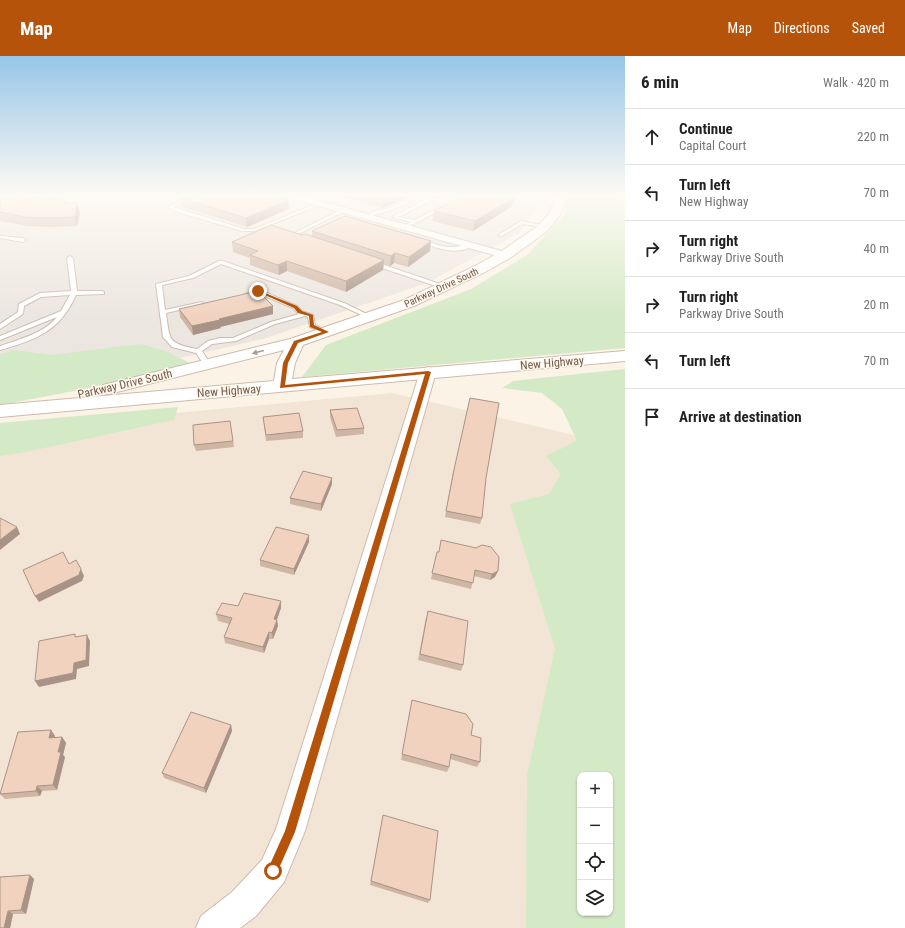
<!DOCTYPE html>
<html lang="en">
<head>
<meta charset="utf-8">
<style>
	body { margin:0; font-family:"Roboto Condensed",sans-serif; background:#f6f6f6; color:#222 }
	.controls { position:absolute; right:12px; bottom:12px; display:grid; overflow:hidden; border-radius:8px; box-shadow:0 1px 3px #0004 }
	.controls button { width:36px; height:36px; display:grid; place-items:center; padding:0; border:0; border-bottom:1px solid #e0e0e0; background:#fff; color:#222; font:20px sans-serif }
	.stop { position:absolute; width:12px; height:12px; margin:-9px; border:3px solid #b45309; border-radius:50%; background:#fff }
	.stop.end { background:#b45309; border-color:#fff; box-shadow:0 1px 4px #0008 }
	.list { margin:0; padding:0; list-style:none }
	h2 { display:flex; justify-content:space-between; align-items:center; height:52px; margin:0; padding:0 16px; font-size:17px }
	h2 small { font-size:13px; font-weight:400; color:#767676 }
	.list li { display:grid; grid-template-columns:26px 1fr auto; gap:12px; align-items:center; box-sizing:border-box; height:56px; padding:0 16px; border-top:1px solid #e0e0e0 }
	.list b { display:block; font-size:15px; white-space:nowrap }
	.list p { margin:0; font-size:13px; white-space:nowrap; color:#767676 }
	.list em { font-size:13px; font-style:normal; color:#767676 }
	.icon { flex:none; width:22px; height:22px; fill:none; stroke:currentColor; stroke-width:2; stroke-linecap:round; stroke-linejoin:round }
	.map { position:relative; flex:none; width:625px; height:872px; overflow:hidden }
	header { display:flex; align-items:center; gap:24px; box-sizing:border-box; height:56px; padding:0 20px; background:#b45309; color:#fff }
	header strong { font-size:19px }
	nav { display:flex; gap:22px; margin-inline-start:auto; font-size:14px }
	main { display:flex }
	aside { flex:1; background:#fff }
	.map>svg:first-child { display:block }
	.residential { fill:#f3e5d5; fill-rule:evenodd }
	.industrial { fill:#ece6e0 }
	.green { fill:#d4e9c5; fill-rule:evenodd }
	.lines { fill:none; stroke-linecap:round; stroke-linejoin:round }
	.service-casing { stroke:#cebbad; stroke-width:2 }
	.minor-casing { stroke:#cebbad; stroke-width:2 }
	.tertiary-casing { stroke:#cebbad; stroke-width:2 }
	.service { fill:#fff; fill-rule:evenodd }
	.minor { fill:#fff; fill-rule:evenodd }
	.tertiary { fill:#fff; fill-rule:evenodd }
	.wall { fill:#cfb5a4 }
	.shaded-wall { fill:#a99386 }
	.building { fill:#f1d2bf; stroke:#a99386 }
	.oneway { fill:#ac9c94 }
	.route { fill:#b45309 }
	.labels { text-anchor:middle; stroke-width:3; stroke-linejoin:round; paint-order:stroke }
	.far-street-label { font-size:10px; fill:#755a4c; stroke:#fff8ed }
	.street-label { font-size:12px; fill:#755a4c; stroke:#fff8ed }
</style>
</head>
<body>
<header>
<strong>Map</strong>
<nav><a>Map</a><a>Directions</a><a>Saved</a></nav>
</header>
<main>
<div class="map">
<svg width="625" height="872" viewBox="0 0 625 872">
	<rect width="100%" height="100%" fill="#fcf3e7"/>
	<path class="residential" d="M392,337L613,388L625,563V872H0V373ZM580,719H610V857H580Z"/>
	<path class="industrial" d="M0,140H546L519,177L427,227L263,283L0,344Z"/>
	<path class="green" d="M566,140H622L625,151V292L302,321L326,289L471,233L527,199L565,158Z
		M140,288L165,295L190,307L85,333L0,349V298L15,294L51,299Z
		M625,313V872H526L527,719L555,593L510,448L549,438L561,418L546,400L577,385L562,353L542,337L502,332L513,325ZM580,719H610V857H580Z
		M178,351L174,364L21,397L0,400V367Z"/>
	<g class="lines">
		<defs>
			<path id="service" d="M191,140H196L174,151L244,173H254L318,147L322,148L255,175H242L177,156L168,151Z
				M415,140H419C404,151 385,156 367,161L365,160L377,154L387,153Z
				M429,142H436L453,147L406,172H404V170L411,166L392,161ZM432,144L447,147L415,164L398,161Z
				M343,153L347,154L294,180L295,182L288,180Z
				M521,165L546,170L544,171L522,168L502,180L498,179Z
				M0,180L23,182L26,184L23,186L0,182Z
				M420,183C442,190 448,195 471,187L474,189C457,201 435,191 418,186V184Z
				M70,200L73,202L77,235H102L104,236V238L76,239C60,275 36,284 0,294V290C20,283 43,278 57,261L0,284V280L61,255L70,239L41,241L24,250L23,258L0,273V268L18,256L19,248L40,237L71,235L67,202Z
				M219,205H223L344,247L373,261L368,262L340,249L221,208L193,222L162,229L165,254L202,246L205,248L166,257C170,286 168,287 197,293L208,285L220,282H233L271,266L299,258L293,252L258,237L247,240L244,238L258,233L297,250L302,255L313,259L315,269L329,276L326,278L310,271L308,261L305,260L275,268L236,285L212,288L202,295L211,309L207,311L205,310L196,297L172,291L163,281L156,228L189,220Z
				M372,205L446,230L447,231L442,232L370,208L369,207Z"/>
			<path id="minor" d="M288,140H302L509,197L511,199L509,201H501L290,142Z
				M428,311L433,313L436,316L305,775L284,826L256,860L240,872H196L201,860L232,836L262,804L276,773L420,316L423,313Z"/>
			<path id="tertiary" d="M557,140H567L560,159L546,176L510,202L485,216L414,250L303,289L295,307L292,323L625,295V305L0,361V349L274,325L277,307L284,294L109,338L103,337L100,333L103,329L290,283L404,244L475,210L500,196L538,170L549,158Z"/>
		</defs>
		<use href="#service" class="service-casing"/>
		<use href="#minor" class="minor-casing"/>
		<use href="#tertiary" class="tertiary-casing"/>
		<use href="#service" class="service"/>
		<use href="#minor" class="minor"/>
		<use href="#tertiary" class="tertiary"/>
	</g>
	<path class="wall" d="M0,140L66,144V147L80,157L77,170L49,171L28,170L0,165Z
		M336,140H411L383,152Z
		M181,142L289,153L247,171L182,151Z
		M511,151L473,175L432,165L434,155Z
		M312,175L430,195L408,211L394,207L390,210L384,208L383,214L346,236L287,215L279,219L250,209V202L233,196L232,186L302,179L312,180Z
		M179,253L273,258L220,271L221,272L193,279L180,261Z
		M330,354L364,372V378L336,381L330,361Z
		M263,361L303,375V382L266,385Z
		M230,365L234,391L196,395L194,389Z
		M453,415L486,422L482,462L480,468L445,461Z
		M332,428L321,455L290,448V442Z
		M309,486L294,519L260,510V504Z
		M476,492L495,521L490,524L474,520L471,533L431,523L437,496H439Z
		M281,545V552L277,563L278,570L273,583H269L264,597L225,587L224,581L229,568L218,565L216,558L238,550Z
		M426,561L463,609L461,615L418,604Z
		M412,644L480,706L477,711L450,703L449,711L447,716L401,704Z
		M231,669L232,675L206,737L164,722L162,717Z
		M51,674L55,680V682L62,681L66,687L63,699L65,701L57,734L42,735L40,740L5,743L0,738Z
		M383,759L430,844L428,847L370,829Z
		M30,819L34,823L26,858H13L10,872H0V821Z"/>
	<path class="shaded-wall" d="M396,140H411L383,152V145Z
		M514,140H516L511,151L473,175L475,165Z
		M288,144L289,153L247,171L246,162Z
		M77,147L80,157L77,170L75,161Z
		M431,185L430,195L408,211L409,201Z
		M395,197L394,207L390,210L391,200Z
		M384,204L383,214L346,236V225Z
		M287,205V215L279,219L278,209Z
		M273,250V258L220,271L221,272L193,279L192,270L219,263Z
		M332,422V428L321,455V448Z
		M17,471L20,478L0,494V484Z
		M309,479V486L294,519V513Z
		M81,513L84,520L82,525L39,546L35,540Z
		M498,515L495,521L490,524L492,518Z
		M281,545V552L275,569L274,563Z
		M277,564L278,570L273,583L272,577Z
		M269,576V583L264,597L263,591Z
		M87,579L90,585L89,610L77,613L76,623L39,631L35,625L74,607Z
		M231,669L232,675L206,737L204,732Z
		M51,674L55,680L53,688L49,682Z
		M62,681L66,687L63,699L65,701L57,734L53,729L58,696Z
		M37,730L42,735L40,740L36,735Z
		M30,819L34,823L26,858L21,854Z
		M8,855L13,858L10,872H4Z"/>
	<path class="building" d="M0,140H15L66,144L62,147H77L75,161L46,162L25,161L0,156Z
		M189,140H271L288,144L246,162L181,142Z
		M363,140H396L383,145Z
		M462,140H514L513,142L475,165L434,155Z
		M345,160L431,185L409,201L395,197L391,200L312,175Z
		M271,169L302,179L305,178L384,204L346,225L287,205L278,209L250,199L258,195L232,186Z
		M258,235L273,250L219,263L220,264L192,270L179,253Z
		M470,342L499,347L486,422L482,462L446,455L455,409Z
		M357,352L364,372L337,374L330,354Z
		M299,357L303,375L266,379L263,361Z
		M230,365L233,385L194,389L193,369Z
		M303,415L332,422L321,448L290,442Z
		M0,462L17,471L0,484Z
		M276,471L309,479L294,513L260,504Z
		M441,484L476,492L482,489L491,491L499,501L498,515L492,518L475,514L473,527L432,517L437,496H439Z
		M63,496L69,508L76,504L81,513L79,519L35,540L23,514Z
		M244,537L281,545L274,563L277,564L272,577L269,576L263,591L224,581L232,562L216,558L222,547L238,550Z
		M428,555L468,565L463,609L420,598Z
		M75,578V581L87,579L86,604L74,607L73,617L35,625L39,585Z
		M412,644L466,658L473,668L471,679L481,682L480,706L451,698L449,711L402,698Z
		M191,656L231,669L204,732L162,717Z
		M51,674L49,682L62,681L58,696H61L53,729L37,730L36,735L0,738L18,676Z
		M383,759L438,775L430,844L371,825Z
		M30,819L21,854L8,855L4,872H0V821Z"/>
	<defs><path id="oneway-solid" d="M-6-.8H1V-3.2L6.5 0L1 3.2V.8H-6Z"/></defs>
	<use class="oneway" href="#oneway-solid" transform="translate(258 296) rotate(165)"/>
	<linearGradient id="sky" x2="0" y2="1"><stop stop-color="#96c6e7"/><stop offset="0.53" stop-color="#fefaf4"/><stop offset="1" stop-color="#fefaf4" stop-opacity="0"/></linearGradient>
	<rect width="625" height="262" fill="url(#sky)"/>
	<path class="route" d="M256,235H260L297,250L302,255L313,259L314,269L329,276L298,287L288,307L285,329L428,315L431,316L295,776L276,819L273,820L269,819L267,815L285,775L425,318L280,332L283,307L294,285L322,276L310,271L309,260L298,257L294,252Z"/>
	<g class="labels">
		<g class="far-street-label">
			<text transform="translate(441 231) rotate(-25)" y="4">Parkway Drive South</text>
		</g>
		<g class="street-label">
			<text transform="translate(552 307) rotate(-5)" y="4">New Highway</text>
			<text transform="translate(125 328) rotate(-13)" y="4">Parkway Drive South</text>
			<text transform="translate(229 335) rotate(-4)" y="4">New Highway</text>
		</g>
	</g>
</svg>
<div class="controls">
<button>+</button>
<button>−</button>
<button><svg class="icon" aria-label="locate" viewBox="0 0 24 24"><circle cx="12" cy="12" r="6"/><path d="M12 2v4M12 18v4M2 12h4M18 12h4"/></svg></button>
<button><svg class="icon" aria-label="layers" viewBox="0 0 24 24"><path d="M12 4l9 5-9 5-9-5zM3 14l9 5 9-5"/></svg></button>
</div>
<div class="stop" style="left:273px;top:815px"></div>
<div class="stop end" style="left:258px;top:235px"></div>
</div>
<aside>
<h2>6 min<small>Walk · 420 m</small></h2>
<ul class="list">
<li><svg class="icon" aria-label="ahead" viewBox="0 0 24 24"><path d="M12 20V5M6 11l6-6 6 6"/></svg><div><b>Continue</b><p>Capital Court</p></div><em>220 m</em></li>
<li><svg class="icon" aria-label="left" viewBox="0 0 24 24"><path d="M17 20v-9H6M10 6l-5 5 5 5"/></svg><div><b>Turn left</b><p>New Highway</p></div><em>70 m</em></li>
<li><svg class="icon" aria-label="right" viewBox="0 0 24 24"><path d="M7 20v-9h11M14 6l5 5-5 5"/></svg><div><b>Turn right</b><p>Parkway Drive South</p></div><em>40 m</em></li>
<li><svg class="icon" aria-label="right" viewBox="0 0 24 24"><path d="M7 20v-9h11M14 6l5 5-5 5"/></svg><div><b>Turn right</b><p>Parkway Drive South</p></div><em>20 m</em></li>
<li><svg class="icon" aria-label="left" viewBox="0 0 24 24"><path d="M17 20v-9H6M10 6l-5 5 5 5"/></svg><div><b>Turn left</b></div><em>70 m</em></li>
<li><svg class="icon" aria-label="arrive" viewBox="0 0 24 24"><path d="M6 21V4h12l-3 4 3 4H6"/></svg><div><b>Arrive at destination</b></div></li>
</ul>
</aside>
</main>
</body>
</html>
